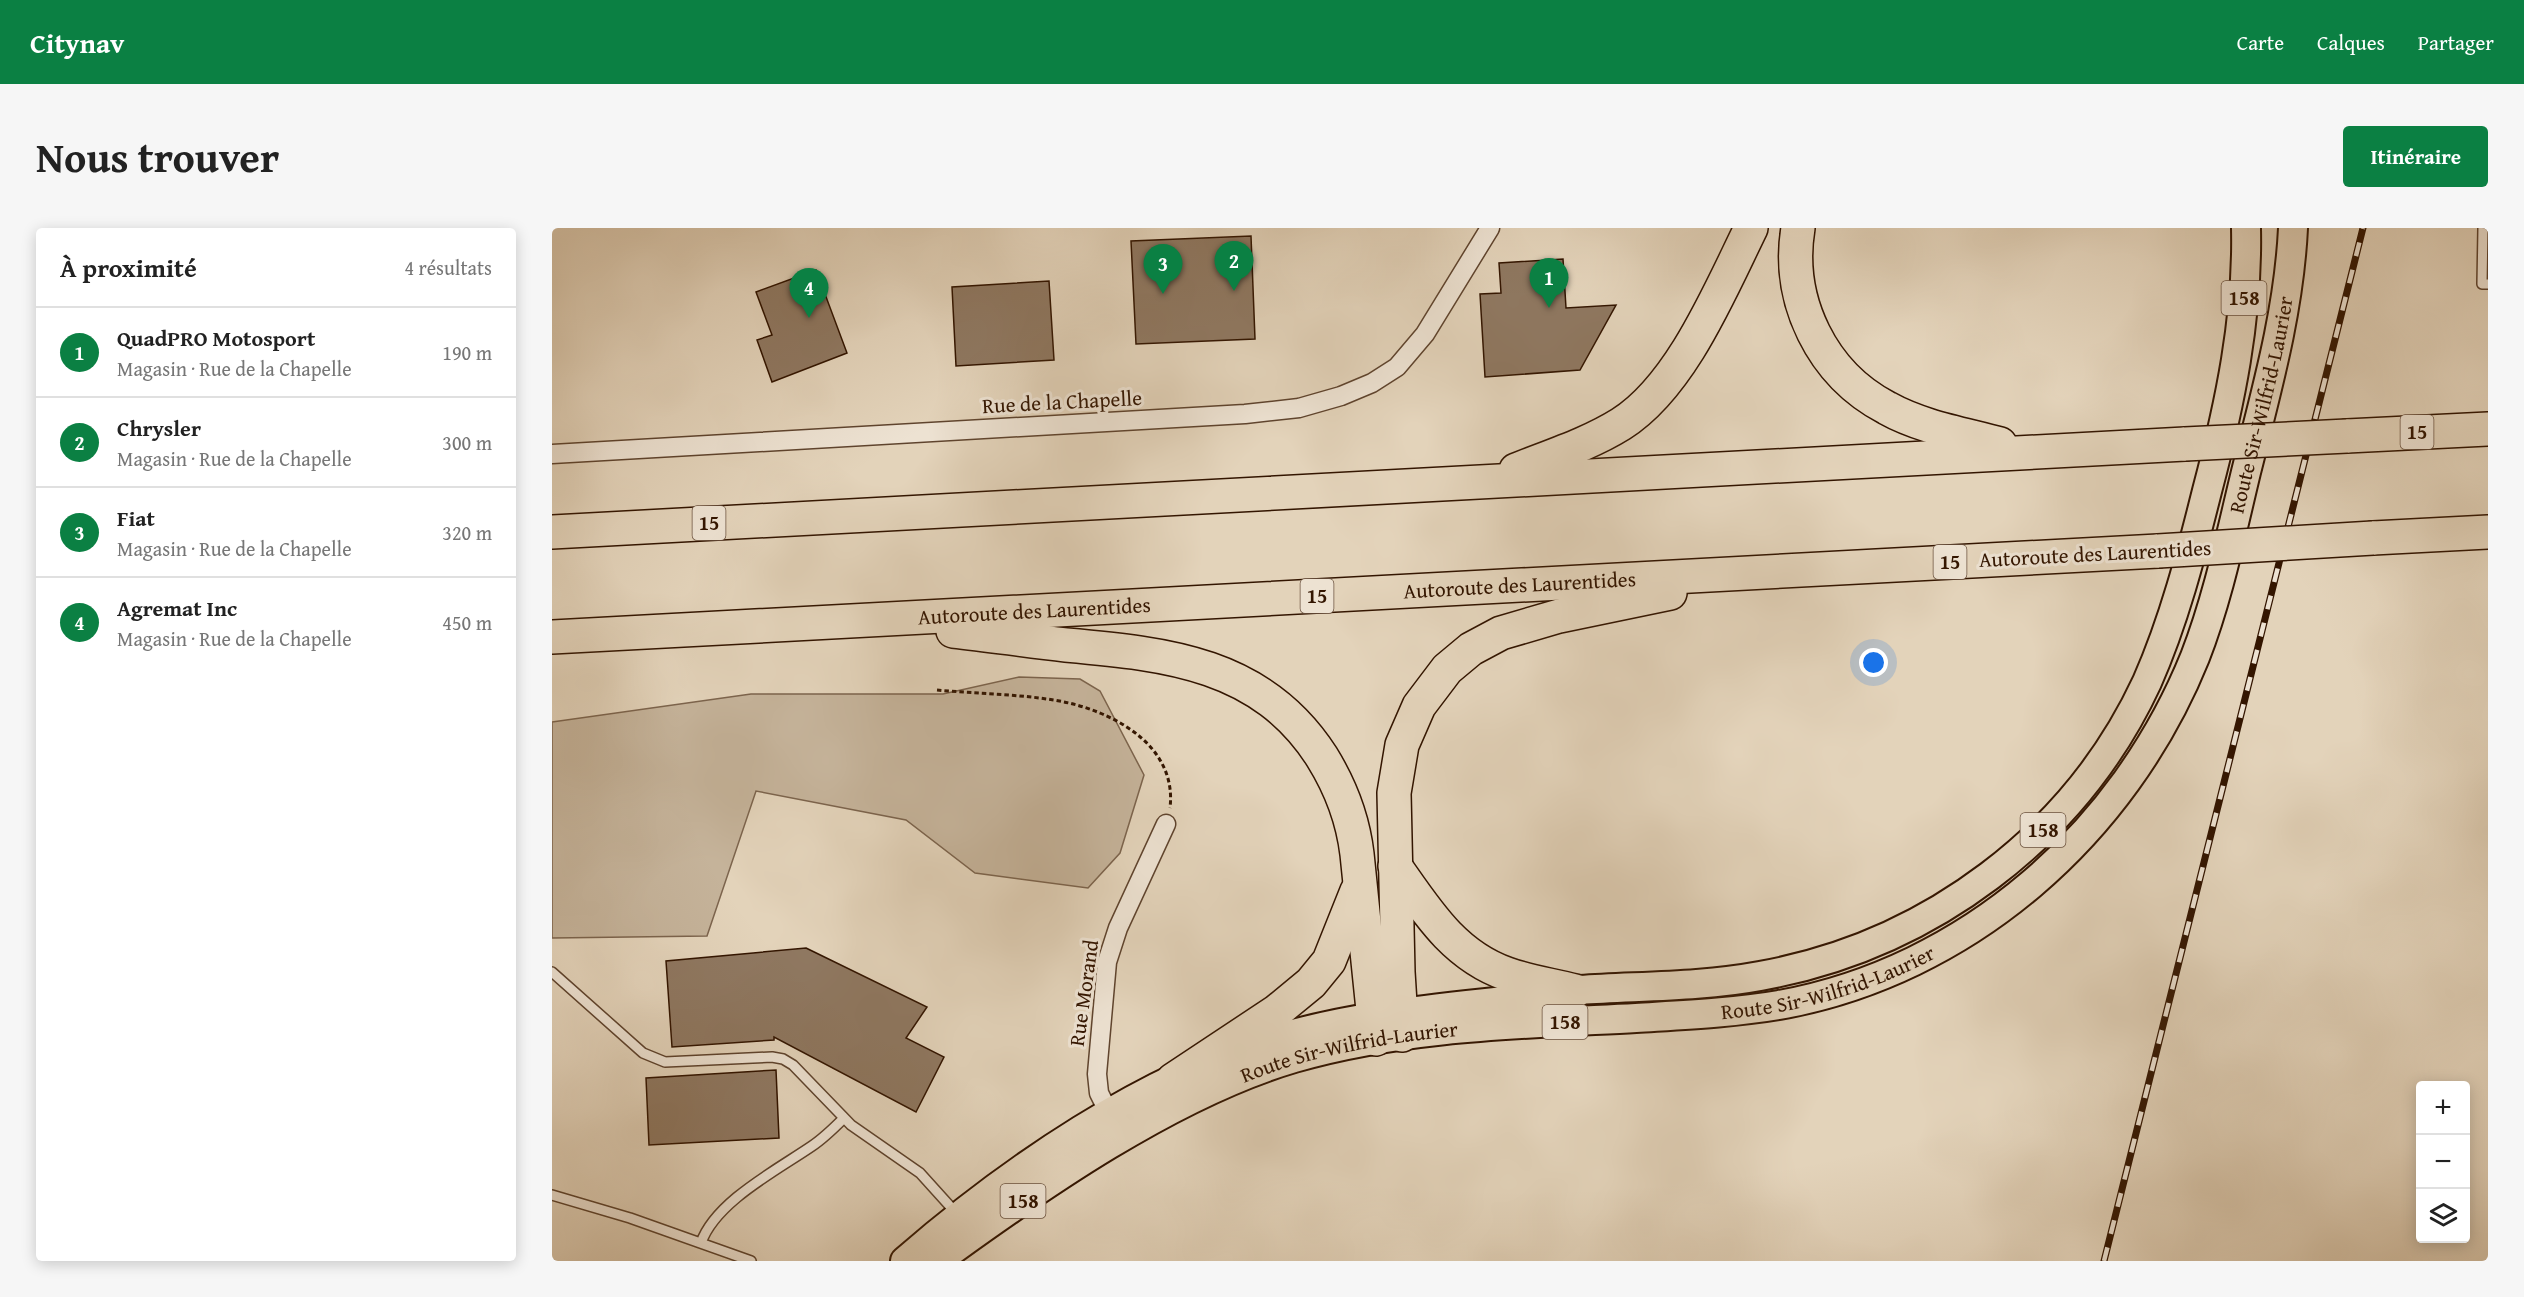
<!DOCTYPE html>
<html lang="fr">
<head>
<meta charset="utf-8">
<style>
	body { margin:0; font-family:"Gentium Book Plus",serif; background:#f6f6f6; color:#222 }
	.controls { position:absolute; right:18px; bottom:18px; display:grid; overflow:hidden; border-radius:6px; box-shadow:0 3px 15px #0003 }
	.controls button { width:54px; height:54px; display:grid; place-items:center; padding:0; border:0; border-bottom:2px solid #e0e0e0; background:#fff; color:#222; font:30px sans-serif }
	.you { position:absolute; left:1322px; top:435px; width:21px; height:21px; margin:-15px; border:4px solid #fff; border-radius:50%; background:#1a73e8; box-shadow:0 0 0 9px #1a73e833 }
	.badge { display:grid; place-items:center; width:39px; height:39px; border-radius:50%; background:#0b8043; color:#fff; font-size:20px; font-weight:700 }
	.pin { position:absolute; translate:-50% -50px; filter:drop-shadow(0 2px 3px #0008) }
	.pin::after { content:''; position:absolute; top:32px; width:21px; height:18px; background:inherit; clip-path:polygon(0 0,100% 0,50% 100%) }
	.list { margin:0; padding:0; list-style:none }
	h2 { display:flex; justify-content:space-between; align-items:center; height:78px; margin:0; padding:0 24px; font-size:26px }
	h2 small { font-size:20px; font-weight:400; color:#767676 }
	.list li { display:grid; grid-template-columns:39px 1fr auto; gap:18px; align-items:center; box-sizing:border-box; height:90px; padding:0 24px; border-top:2px solid #e0e0e0 }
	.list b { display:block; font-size:22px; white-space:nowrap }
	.list p { margin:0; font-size:20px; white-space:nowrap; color:#767676 }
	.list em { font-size:20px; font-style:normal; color:#767676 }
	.icon { flex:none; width:33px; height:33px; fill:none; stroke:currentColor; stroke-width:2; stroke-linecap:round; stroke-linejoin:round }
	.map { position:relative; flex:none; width:1936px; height:1033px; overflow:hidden; border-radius:6px }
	header { display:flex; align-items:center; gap:36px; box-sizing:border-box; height:84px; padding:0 30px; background:#0b8043; color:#fff }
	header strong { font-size:28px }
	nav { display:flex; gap:33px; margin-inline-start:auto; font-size:21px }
	.intro { display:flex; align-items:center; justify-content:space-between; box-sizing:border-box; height:144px; padding:0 36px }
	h1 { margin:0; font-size:42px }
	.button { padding:15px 27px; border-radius:6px; background:#0b8043; color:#fff; font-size:21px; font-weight:700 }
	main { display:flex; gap:36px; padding:0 36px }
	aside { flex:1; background:#fff; border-radius:6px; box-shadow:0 3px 15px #0003 }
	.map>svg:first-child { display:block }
	.green { fill:#c5b39a; stroke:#7c644d; stroke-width:1.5 }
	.building { fill:#8f7861; stroke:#331500; stroke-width:1.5 }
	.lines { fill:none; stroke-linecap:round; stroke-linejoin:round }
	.lane-casing { stroke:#5f442e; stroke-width:12 }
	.street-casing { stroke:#5f442e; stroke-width:21 }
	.primary-casing { stroke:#331500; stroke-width:32 }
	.highway-casing { stroke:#331500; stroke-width:36 }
	.path { stroke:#331500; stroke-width:3; stroke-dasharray:4.5 3; stroke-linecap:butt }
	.lane { stroke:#ede2d2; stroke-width:9 }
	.street { stroke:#ede2d2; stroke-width:18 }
	.primary { stroke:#e3d3ba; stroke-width:28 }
	.highway { stroke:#e3d3ba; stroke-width:33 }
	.rail-casing { stroke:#331500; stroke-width:7 }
	.rail { stroke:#ede2d2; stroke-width:4.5; stroke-dasharray:14; stroke-linecap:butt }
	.highway-bridge-casing { stroke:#331500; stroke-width:36; stroke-linecap:butt }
	.highway-bridge { stroke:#e3d3ba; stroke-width:33 }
	.labels { text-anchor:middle; stroke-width:6; stroke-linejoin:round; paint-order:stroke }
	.shield { fill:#ede2d2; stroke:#6b523f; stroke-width:1.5 }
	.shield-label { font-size:20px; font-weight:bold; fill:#331500 }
	.street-label { font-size:21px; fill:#331500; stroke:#ede2d2 }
</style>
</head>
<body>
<header>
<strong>Citynav</strong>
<nav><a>Carte</a><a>Calques</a><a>Partager</a></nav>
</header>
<div class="intro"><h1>Nous trouver</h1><a class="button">Itinéraire</a></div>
<main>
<aside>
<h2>À proximité<small>4 résultats</small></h2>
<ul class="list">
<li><span class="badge">1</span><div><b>QuadPRO Motosport</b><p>Magasin · Rue de la Chapelle</p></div><em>190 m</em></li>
<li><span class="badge">2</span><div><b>Chrysler</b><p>Magasin · Rue de la Chapelle</p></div><em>300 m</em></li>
<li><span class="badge">3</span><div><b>Fiat</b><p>Magasin · Rue de la Chapelle</p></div><em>320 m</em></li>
<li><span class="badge">4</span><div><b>Agremat Inc</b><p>Magasin · Rue de la Chapelle</p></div><em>450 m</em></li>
</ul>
</aside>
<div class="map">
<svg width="1936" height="1033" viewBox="0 0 1936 1033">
	<rect width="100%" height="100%" fill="#e3d3ba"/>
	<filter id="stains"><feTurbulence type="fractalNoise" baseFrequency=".00333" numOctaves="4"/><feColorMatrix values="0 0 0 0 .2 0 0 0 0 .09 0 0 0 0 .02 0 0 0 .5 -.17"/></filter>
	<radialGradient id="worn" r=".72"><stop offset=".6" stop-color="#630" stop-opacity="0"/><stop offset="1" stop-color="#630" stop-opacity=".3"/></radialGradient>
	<path class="green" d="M467,449L528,451L548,463L592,547L568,625L536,660L423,645L354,592L204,563L155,708L0,710V494L199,466H391Z"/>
	<path class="building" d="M699,8L703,111L584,116L579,13Z
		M1011,31L1014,80L1064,77L1028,142L933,149L928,66L949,65L947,35Z
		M264,42L295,125L220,154L205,112L220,107L204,64Z
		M497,53L502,132L404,138L400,59Z
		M254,720L375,779L354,810L392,829L364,884L222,809V812L120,819L114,733Z
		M224,842L227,910L97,917L94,850Z"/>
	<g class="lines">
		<defs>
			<path id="lane" d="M1931,0L1930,56H1936
				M0,744L91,825L113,834L220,829L231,831L241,837L299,897L368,945L405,986
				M0,967L78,990L199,1033
				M149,1015C163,974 225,942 260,918C272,910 282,900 292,890"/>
			<path id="street" d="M0,226L693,186L747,180L789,168L820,155L845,139L873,106L938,0
				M561,893L547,865L545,846L555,734L566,700L614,596"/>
			<g id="primary">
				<path d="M353,1033C458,942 593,849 727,810C806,787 881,781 962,772C984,770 1006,764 1028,762C1088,758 1149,759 1208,748C1376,718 1523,609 1595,454C1622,393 1639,327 1655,263C1678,176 1696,90 1694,0"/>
				<path id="s1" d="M385,1033C488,958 620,866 742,830C853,798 970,796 1084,790C1132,787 1180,785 1227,777C1416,743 1572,605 1643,429C1666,370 1679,306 1694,244C1714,164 1737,84 1741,0"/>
			</g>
			<g id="highway">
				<path d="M1246,0C1234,73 1270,146 1335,180C1369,199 1411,206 1448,216"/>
				<path d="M1795,208L1936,201"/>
				<path d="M964,242C999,228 1037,216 1069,196C1129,158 1168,63 1199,0"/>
				<path d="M0,304L1633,216"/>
				<path d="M1821,310L1936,304"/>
				<path d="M401,403C439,407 476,413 514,417C615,426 710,435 770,529C788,558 801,592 805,626L824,811"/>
				<path id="s2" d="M0,409L1606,323"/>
				<path d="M843,638C874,682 901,727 955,746C977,754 1000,757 1023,763"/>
				<path d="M850,807L846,744L842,565L850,517L867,478L895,441L919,421L949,405L1007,388L1118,365"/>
				<path d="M621,852L725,783L759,755L777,733L805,663"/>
			</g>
		</defs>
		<use href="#lane" class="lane-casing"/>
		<use href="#street" class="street-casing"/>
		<use href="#primary" class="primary-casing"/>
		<use href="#highway" class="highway-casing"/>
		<path class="path" d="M385,462C426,466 477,466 517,475C567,487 625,520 618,580"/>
		<use href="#lane" class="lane"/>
		<use href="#street" class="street"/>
		<use href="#primary" class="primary"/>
		<use href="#highway" class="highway"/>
		<defs>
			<path id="rail" d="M1552,1033L1811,0"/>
		</defs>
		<use href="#rail" class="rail-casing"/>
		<use href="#rail" class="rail"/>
		<defs>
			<path id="highway-bridge" d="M1633,216L1795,208
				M1606,323L1821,310"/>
		</defs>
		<use href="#highway-bridge" class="highway-bridge-casing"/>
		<use href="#highway-bridge" class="highway-bridge"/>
	</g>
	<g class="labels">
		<g class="shield">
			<rect x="1669.5" y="53" width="45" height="34" rx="4.5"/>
			<rect x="1848.5" y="187" width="33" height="34" rx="4.5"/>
			<rect x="140.5" y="278" width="33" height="34" rx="4.5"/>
			<rect x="1381.5" y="317" width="33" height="34" rx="4.5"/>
			<rect x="748.5" y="351" width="33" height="34" rx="4.5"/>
			<rect x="1468.5" y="585" width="45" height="34" rx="4.5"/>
			<rect x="990.5" y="777" width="45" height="34" rx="4.5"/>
			<rect x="448.5" y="956" width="45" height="34" rx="4.5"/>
		</g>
		<g class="shield-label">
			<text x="1692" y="77">158</text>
			<text x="1865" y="211">15</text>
			<text x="157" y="302">15</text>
			<text x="1398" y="341">15</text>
			<text x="765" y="375">15</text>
			<text x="1491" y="609">158</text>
			<text x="1013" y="801">158</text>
			<text x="471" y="980">158</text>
		</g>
		<g class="street-label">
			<text transform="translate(510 174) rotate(-3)" y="7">Rue de la Chapelle</text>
			<text dy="7" stroke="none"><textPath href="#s1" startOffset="1728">Route Sir-Wilfrid-Laurier</textPath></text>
			<text transform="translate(1543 326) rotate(-3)" y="7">Autoroute des Laurentides</text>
			<text dy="7" stroke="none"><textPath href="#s2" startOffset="969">Autoroute des Laurentides</textPath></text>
			<text dy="7" stroke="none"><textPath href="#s2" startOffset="483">Autoroute des Laurentides</textPath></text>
			<text dy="7" stroke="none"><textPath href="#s1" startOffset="954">Route Sir-Wilfrid-Laurier</textPath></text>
			<text transform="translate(532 765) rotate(-82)" y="7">Rue Morand</text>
			<text dy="7" stroke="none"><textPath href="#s1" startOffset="468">Route Sir-Wilfrid-Laurier</textPath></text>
		</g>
	</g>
	<rect width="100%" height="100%" filter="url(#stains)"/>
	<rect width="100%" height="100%" fill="url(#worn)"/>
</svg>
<div class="controls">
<button>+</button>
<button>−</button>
<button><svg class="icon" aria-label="layers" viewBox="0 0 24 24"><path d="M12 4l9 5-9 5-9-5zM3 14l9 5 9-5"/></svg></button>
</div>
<div class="you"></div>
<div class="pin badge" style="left:997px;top:80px">1</div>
<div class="pin badge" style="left:682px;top:63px">2</div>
<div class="pin badge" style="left:611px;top:66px">3</div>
<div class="pin badge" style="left:257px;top:90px">4</div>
</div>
</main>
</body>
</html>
